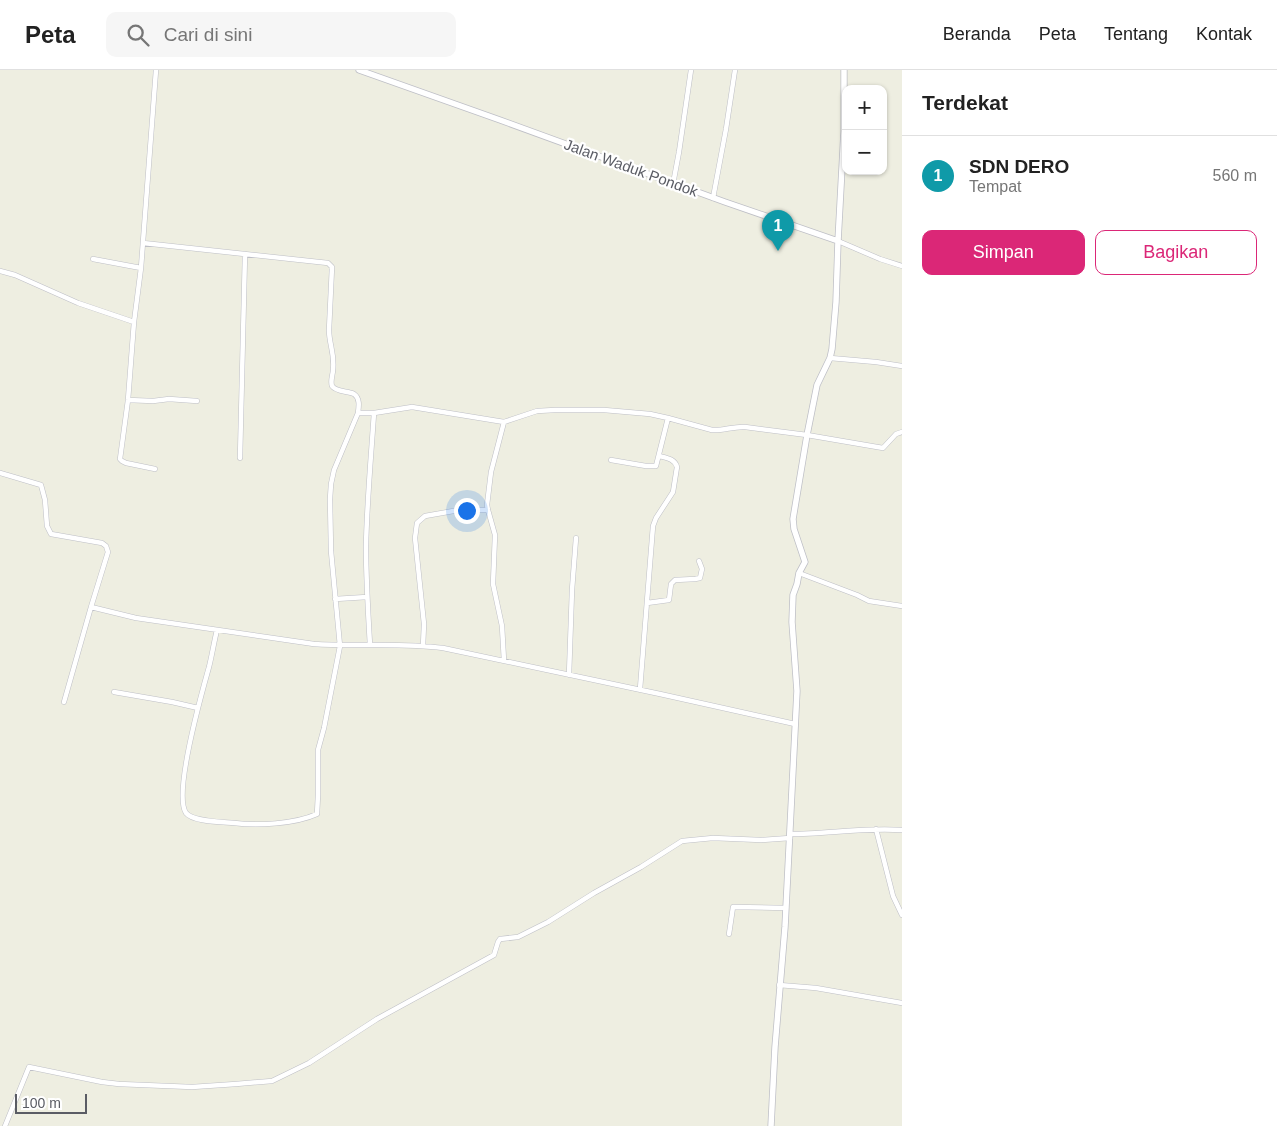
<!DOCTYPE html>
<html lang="id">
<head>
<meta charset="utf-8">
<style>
	body { margin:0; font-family:Arial,sans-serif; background:#f6f6f6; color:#222 }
	.controls { position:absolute; right:15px; top:15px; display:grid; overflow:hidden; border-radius:10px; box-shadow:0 1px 4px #0004 }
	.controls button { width:45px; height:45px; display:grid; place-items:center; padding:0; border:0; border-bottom:1px solid #e0e0e0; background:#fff; color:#222; font:25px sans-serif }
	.scale { position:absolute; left:15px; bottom:12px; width:72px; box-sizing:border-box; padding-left:5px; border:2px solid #5a5c64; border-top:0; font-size:14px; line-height:18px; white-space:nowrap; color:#5a5c64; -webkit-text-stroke:4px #fff; paint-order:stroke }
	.you { position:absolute; left:466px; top:440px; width:18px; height:18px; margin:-12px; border:4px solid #fff; border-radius:50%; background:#1a73e8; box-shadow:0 0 0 8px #1a73e833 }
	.badge { display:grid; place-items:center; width:32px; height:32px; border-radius:50%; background:#db2777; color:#fff; font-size:16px; font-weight:700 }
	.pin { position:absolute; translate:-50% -41px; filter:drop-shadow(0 1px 2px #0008) }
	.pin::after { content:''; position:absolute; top:26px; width:18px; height:15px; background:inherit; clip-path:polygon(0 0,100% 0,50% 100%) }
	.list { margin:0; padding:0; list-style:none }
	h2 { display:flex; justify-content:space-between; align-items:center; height:65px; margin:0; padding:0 20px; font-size:21px }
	h2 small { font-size:16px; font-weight:400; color:#767676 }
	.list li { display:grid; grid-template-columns:32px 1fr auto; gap:15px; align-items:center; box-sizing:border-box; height:80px; padding:0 20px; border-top:1px solid #e0e0e0 }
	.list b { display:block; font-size:19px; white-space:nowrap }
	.list p { margin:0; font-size:16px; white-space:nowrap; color:#767676 }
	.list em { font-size:16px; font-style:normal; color:#767676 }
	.actions { display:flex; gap:10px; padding:15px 20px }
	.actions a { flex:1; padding:11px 0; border:1px solid #db2777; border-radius:10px; text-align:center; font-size:18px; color:#db2777 }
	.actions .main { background:#db2777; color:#fff }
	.icon { flex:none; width:28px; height:28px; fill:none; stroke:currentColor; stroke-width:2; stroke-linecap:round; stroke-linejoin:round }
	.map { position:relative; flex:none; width:902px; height:1056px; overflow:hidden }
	header { display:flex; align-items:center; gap:30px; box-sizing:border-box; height:70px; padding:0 25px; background:#fff; border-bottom:1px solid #e0e0e0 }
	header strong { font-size:24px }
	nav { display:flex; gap:28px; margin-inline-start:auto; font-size:18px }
	.search { width:350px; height:45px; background:#f6f6f6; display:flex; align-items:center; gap:12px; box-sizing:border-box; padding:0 18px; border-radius:10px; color:#767676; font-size:19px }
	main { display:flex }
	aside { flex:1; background:#fff }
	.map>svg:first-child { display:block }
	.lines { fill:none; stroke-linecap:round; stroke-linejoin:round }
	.minor-casing { stroke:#bebfc6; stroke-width:5.5 }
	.tertiary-casing { stroke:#bebfc6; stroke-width:7 }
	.minor { stroke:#fff; stroke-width:4.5 }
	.tertiary { stroke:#fff; stroke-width:5.5 }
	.labels { text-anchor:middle; stroke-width:4.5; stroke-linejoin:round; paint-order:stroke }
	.street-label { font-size:15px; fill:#5a5c64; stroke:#fff }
</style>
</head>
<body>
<header>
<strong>Peta</strong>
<div class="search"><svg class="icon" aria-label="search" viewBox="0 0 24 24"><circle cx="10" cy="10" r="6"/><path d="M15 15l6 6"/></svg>Cari di sini</div>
<nav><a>Beranda</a><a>Peta</a><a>Tentang</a><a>Kontak</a></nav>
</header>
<main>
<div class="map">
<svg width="902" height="1056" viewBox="0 0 902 1056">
	<rect width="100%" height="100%" fill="#eeeee1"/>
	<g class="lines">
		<defs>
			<path id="minor" d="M673,114L679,82L691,0
				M713,128L726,59L735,0
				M838,171L880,189L902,196
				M143,173L328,193L332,197L329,260C329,274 335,284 333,300C333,304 330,311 332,316C336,322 348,321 354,324C360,328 359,336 358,343L334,400L331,414L330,429L331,481L340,576L324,658L318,680V725L317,744C295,754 257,756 234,753C223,752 193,752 186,743C173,724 202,622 209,597C212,585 214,572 217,560
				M93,189L141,198
				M0,201L15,205L78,233L134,252L141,198L156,0
				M134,252L128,330L120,389L122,391L126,393L155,399
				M830,288L876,292L902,296
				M128,330L153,331L169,329L197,331
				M358,343H374L412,337L504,352L537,341L555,340H604L650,344L668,348L712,360C723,361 734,356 745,357L807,365L883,378L896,364L902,362
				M240,388L245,184
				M611,390L646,396H656L668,348
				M0,403L41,415L45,430L47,456L51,464L102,473L106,476L108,482L91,537L136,548L314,574C357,577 400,572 443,578L660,624L795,654
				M799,503L857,525L869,531L902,536
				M335,529L367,527
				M647,533L669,530L671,514L675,510L695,509L700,508L702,499L699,491
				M370,575C368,542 366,509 366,476C367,431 371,387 374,343
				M423,576L424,554L415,468L417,453L425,446L459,440H488
				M504,591L502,556L493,514L495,465L488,440L487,435L491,402L504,352
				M569,605L572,520L576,468
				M640,619L653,456L656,448L673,422L677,397C675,389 667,388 659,386
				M114,622L172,632L198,638
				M64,632L91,537
				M876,759L893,826L902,845
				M790,764C827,764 865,757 902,760
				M729,864L733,837L786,838
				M779,915L816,918L902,933
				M5,1056L29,997L102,1012L119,1014L192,1017L236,1014L272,1011L309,993L377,949L494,885L498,872L500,869L518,867L548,852L594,823L641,797L682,771L713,768L761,770L790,768"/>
			<path id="tertiary" d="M359,0L500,50L725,132L838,171
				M771,1056L775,977L785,857L797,621L792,552L793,525L797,514L799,503L805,492L794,459L793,449L807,365L817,315L830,288L832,279L836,232L838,171L844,61V0"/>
		</defs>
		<use href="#minor" class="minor-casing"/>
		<use href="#tertiary" class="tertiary-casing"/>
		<use href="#minor" class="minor"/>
		<use href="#tertiary" class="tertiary"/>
	</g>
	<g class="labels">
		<g class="street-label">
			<text transform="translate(631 98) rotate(20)" y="5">Jalan Waduk Pondok</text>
		</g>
	</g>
</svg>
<div class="controls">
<button>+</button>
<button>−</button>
</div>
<div class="scale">100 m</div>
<div class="you"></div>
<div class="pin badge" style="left:778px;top:181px;background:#0f9aa8">1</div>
</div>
<aside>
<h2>Terdekat<small></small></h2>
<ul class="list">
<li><span class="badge" style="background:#0f9aa8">1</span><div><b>SDN DERO</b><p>Tempat</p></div><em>560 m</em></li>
</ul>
<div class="actions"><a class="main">Simpan</a><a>Bagikan</a></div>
</aside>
</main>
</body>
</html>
